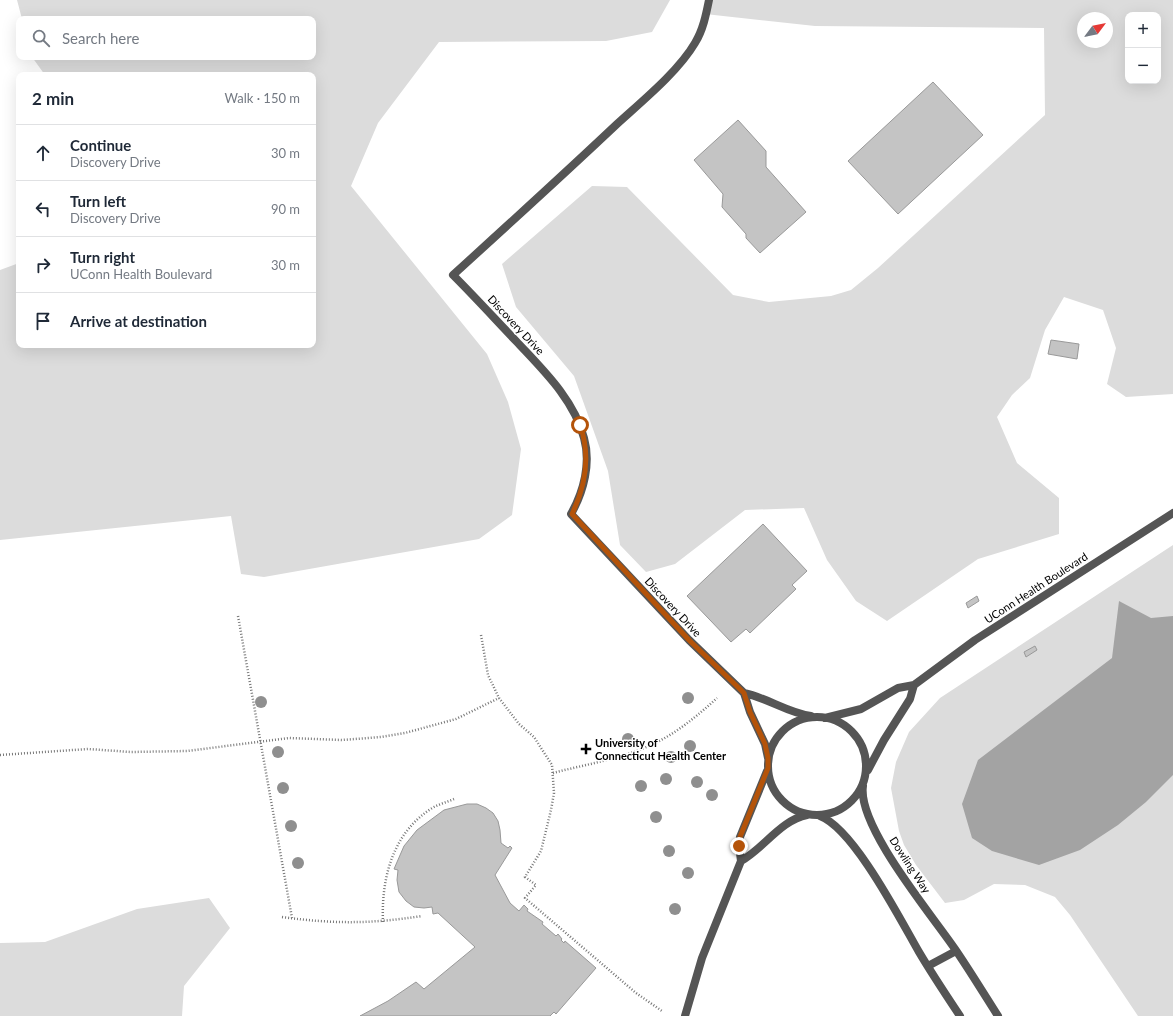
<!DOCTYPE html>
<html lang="en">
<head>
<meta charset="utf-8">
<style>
	body { margin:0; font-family:Lato,sans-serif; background:#f6f6f7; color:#1f2937 }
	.controls { position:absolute; right:12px; top:12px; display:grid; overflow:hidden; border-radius:8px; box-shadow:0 4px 16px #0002 }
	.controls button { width:36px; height:36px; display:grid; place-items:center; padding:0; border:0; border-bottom:1px solid #e0e1e3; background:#fff; color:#1f2937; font:20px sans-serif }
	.compass { position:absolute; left:1077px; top:12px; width:36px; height:36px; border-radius:50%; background:#fff; box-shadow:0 4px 16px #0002; rotate:58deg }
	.stop { position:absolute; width:12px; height:12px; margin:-9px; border:3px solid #b45309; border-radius:50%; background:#fff }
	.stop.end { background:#b45309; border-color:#fff; box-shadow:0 1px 4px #0008 }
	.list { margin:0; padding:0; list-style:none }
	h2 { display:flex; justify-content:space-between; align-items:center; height:52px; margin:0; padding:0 16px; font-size:17px }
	h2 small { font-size:13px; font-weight:400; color:#747a83 }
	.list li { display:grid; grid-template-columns:26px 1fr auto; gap:12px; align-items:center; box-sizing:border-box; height:56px; padding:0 16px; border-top:1px solid #e0e1e3 }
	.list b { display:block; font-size:15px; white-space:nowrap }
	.list p { margin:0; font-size:13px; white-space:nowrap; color:#747a83 }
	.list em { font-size:13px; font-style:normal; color:#747a83 }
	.icon { flex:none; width:22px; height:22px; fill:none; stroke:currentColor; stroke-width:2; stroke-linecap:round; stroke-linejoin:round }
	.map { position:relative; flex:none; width:1173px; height:1016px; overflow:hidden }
	.search { position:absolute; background:#fff; box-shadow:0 4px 16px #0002; left:16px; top:16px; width:300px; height:44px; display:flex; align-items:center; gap:10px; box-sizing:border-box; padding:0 14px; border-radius:8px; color:#747a83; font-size:15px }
	.panel { position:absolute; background:#fff; box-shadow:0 4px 16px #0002; left:16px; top:72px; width:300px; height:276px; border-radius:8px }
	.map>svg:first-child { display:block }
	.green { fill:#dcdcdc; fill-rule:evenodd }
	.water { fill:#a3a3a3 }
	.building { fill:#c4c4c4; stroke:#999 }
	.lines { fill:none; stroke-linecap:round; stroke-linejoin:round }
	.path { stroke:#777; stroke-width:2.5; stroke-dasharray:1 2; stroke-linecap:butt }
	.street { stroke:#555; stroke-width:8 }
	.tree { fill:#8f8f8f }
	.route { stroke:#b45309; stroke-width:5 }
	.poi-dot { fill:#000; stroke:#fff; stroke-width:1.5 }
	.labels { text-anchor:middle; stroke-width:3; stroke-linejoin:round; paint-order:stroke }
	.street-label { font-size:11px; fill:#000; stroke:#fff }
	.poi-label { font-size:11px; font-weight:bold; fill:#000; stroke:#fff; text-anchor:start }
</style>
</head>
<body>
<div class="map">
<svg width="1173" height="1016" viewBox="0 0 1173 1016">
	<rect width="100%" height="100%" fill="#fff"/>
	<path class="green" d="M17,0H670L652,32L606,41L439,42L378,123L351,186L487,354L508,402L521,449L512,515L479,539L264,577L241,574L231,516L0,540V270L19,263V345H313V75H45L32,57H313V19H22Z
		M707,0H1173V394L1126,397L1107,384L1116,348L1103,310L1064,297L1045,330L1030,378L1012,395L997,417L1017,463L1059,498V534L978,559L887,621L856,601L827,560L804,508L745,510L675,564L646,572L620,545L608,471L574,376L516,307L502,264L592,186L627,187L733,295L769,302L831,296L851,290L878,268L1045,115L1044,28L815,26L705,14ZM1128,15H1158V81H1128ZM1083,18H1107V42H1083Z
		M1173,545V1016H1138L1070,915L1055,897L1025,885L994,884L964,900L945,903L916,865L904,845L899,831L891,788L896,762L909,732L940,698Z
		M209,898L230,928L184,986L182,1016H0V943L45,942L137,909Z"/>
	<path class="water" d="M1119,601L1151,618L1173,616V775L1146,802L1118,825L1080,850L1039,865L992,851L972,838L962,804L978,760L1112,658Z"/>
	<path class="building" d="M933,82L983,135L898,214L848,161Z
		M738,120L766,151V167L806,212L760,253L746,238V234L722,207L723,194L694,160Z
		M1051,340L1079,344L1077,359L1048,354Z
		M763,524L807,571L792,585L796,589L750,633L746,629L731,642L687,596Z
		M977,596L979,601L968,608L966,603Z
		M1035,646L1037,650L1026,657L1024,652Z
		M467,804H477L486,808L493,813L498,821L500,830L501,843L508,848L510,846L512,848L495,875L510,903L519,911L524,905L528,909L527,911L543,922L542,924L556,936L558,934L562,939L561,940L564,943L565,941L596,968L556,1014L554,1012L550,1016H360L388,1001L416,982L424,989L475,947L438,913L433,914L432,907L424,908L414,907L406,901L399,892L397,880L398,870L394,869L404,846L417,830L444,810Z"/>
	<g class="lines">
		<path class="path" d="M238,616L292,918
			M481,635L488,675L499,698L519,724L534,737L552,765L554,793L551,810L541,851L525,877L536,885L525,898L636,993L662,1011
			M0,755L88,749L131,752L187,751L289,738L342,740L381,737L405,733L456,719L499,698
			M553,773C583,765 615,760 644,748C672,737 695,718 717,698
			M282,917C334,924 370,924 422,916
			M383,922C381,878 393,831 434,807C440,804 447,802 454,799"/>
		<path class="street" d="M709,0C706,15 703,30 695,43C678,72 641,102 617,124C563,175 508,225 453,275C475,297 495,319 516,341C542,369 574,399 584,438C591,463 584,491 571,514L689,640L744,693L750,712L765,744L768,758
			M744,693C768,698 788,713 811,716
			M768 766a49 49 0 1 1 98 0a49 49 0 1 1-98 0Z
			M825,718L861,709L898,688L914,685L975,640L1173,513
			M868,770L884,740L910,699L914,685
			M863,786C857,826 932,915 955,949C970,971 984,994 998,1016
			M820,816C854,829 900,919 919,952C932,974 946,995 960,1016
			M741,861C764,848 781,820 807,815
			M928,966L956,951
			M685,1016L702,958L741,861L739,846L740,837L767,771"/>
	</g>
	<g class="tree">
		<circle cx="688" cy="698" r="6"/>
		<circle cx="261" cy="702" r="6"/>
		<circle cx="628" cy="739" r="6"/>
		<circle cx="690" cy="746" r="6"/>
		<circle cx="278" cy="752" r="6"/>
		<circle cx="671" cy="757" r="6"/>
		<circle cx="666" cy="779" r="6"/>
		<circle cx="697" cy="782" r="6"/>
		<circle cx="641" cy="786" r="6"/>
		<circle cx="283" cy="788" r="6"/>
		<circle cx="712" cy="795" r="6"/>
		<circle cx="656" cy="817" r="6"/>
		<circle cx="291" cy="826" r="6"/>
		<circle cx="669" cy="851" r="6"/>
		<circle cx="298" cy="863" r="6"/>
		<circle cx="688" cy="873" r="6"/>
		<circle cx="675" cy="909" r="6"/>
	</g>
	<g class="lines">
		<path class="route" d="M580,425C591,456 586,485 572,514L689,640L744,693L750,712L765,744L768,758V768L740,837L739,846"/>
	</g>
	<path class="poi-dot" d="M584 743h4v4h4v4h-4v4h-4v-4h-4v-4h4z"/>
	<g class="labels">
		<g class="street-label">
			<text transform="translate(516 325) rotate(47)" y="4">Discovery Drive</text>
			<text transform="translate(1036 588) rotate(-33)" y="4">UConn Health Boulevard</text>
			<text transform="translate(673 607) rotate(47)" y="4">Discovery Drive</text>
			<text transform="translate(910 865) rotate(57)" y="4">Dowling Way</text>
		</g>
		<g class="poi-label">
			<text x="595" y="747">University of<tspan x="595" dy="13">Connecticut Health Center</tspan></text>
		</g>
	</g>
</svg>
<div class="controls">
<button>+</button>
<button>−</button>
</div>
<svg class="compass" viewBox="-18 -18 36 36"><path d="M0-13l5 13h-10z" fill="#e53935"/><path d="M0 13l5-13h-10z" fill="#747a83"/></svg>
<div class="stop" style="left:580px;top:425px"></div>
<div class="stop end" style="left:739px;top:846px"></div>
<div class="search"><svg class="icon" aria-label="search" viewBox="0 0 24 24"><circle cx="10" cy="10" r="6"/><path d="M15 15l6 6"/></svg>Search here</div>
<section class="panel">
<h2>2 min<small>Walk · 150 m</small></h2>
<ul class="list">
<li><svg class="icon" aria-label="ahead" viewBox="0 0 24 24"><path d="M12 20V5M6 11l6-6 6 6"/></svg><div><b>Continue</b><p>Discovery Drive</p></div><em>30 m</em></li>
<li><svg class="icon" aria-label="left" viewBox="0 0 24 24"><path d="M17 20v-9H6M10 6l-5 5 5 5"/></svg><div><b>Turn left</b><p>Discovery Drive</p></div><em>90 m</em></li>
<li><svg class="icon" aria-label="right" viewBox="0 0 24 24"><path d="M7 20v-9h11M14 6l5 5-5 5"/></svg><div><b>Turn right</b><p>UConn Health Boulevard</p></div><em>30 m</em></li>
<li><svg class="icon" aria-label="arrive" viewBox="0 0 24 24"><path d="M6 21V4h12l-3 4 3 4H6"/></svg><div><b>Arrive at destination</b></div></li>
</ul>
</section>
</div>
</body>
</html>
